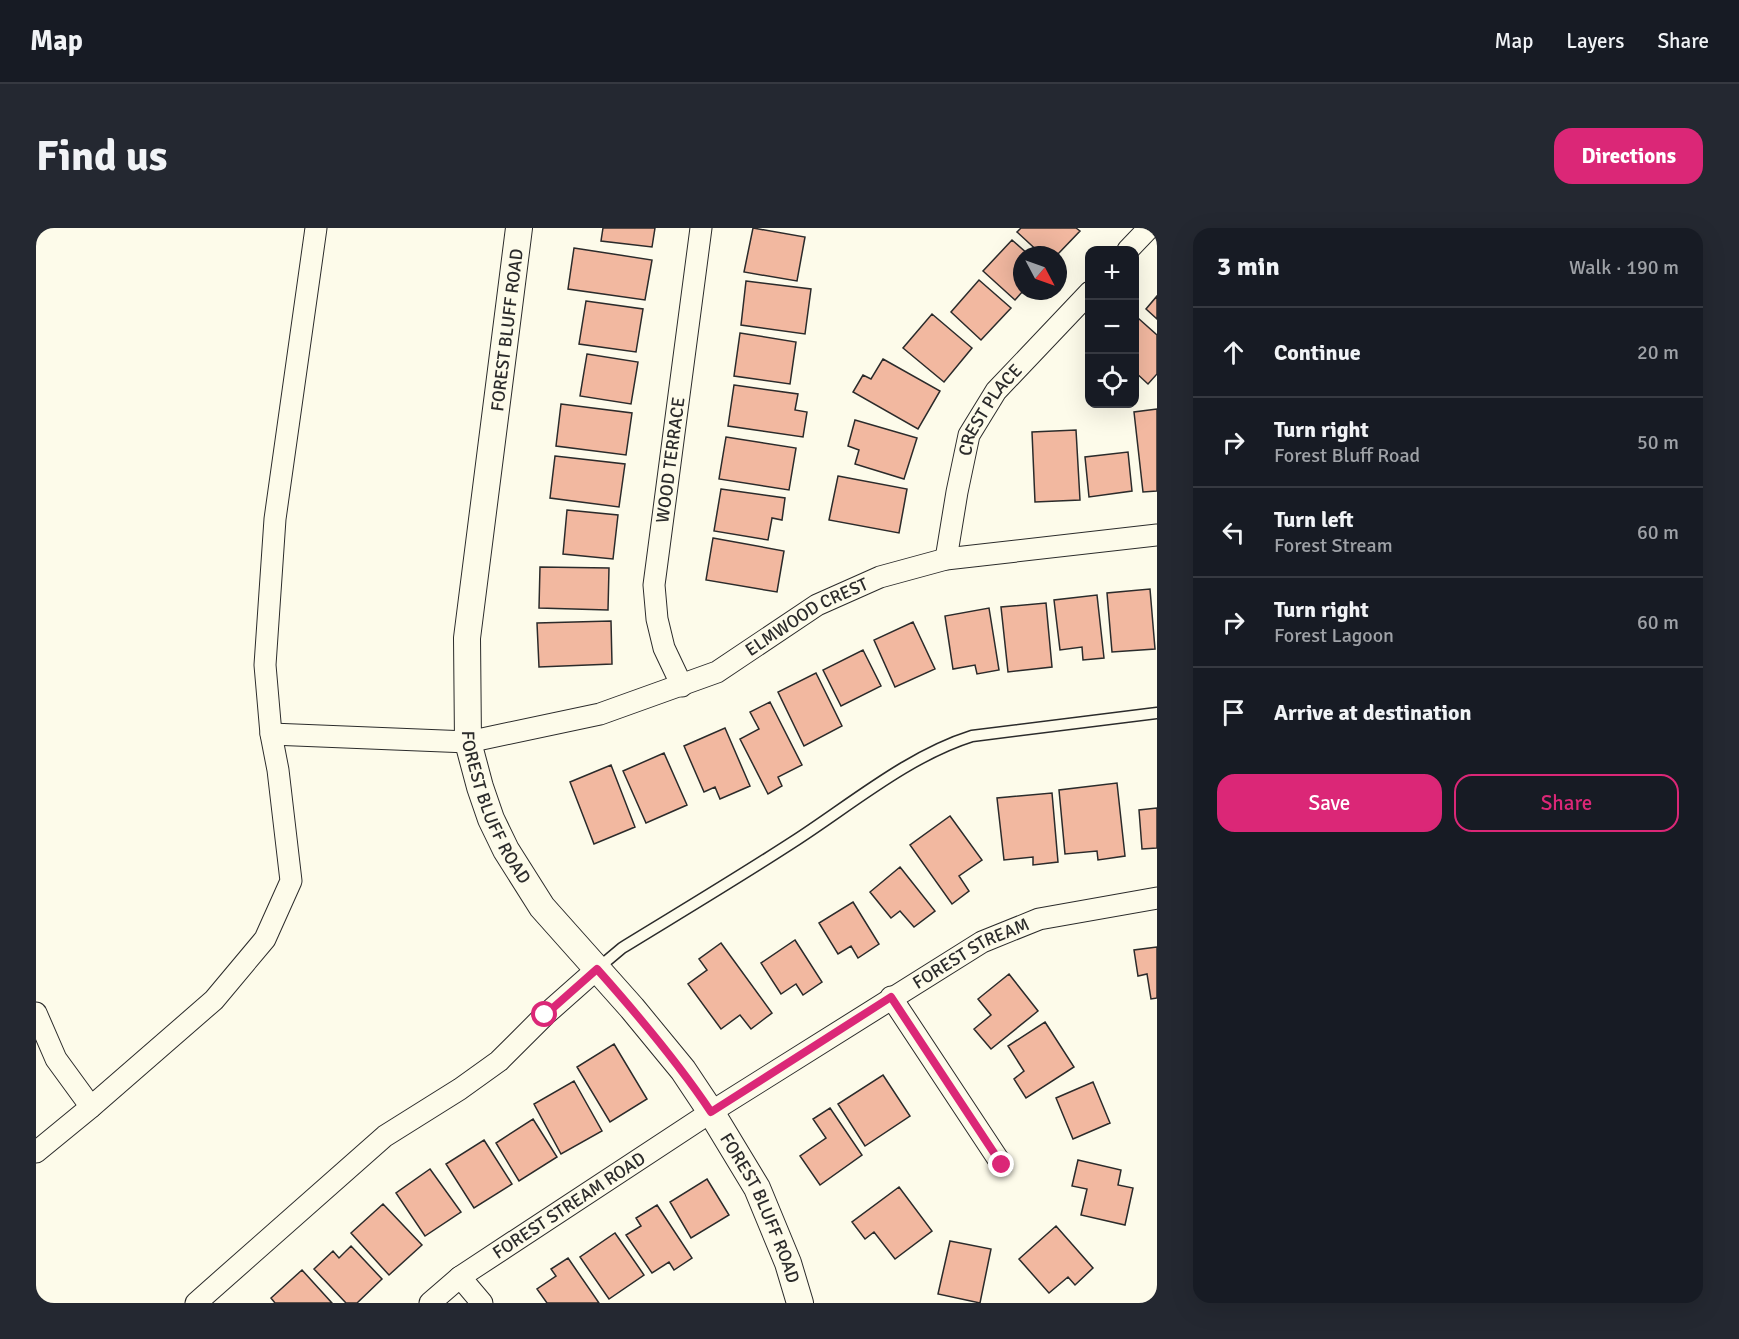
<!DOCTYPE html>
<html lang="en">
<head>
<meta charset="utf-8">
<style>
	body { margin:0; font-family:Signika,sans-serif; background:#242831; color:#f1f3f6 }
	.controls { position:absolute; right:18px; top:18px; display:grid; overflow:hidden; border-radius:12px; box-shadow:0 6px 24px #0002 }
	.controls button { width:54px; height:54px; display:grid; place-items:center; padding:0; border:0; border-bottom:2px solid #363941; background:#171b24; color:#f1f3f6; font:30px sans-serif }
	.compass { position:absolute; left:977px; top:18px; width:54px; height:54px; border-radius:50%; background:#171b24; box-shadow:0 6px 24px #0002; rotate:131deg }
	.stop { position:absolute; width:18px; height:18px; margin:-14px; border:4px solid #db2777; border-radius:50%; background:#fff }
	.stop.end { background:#db2777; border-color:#fff; box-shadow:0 2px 6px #0008 }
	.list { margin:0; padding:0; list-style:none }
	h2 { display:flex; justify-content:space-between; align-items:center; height:78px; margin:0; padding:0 24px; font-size:26px }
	h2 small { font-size:20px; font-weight:400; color:#9ea1a6 }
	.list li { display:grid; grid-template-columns:39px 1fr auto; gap:18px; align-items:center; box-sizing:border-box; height:90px; padding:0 24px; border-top:2px solid #363941 }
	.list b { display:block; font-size:22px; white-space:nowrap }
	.list p { margin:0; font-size:20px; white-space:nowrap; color:#9ea1a6 }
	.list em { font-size:20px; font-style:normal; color:#9ea1a6 }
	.actions { display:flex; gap:12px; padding:18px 24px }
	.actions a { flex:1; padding:14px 0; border:2px solid #db2777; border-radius:18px; text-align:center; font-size:21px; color:#db2777 }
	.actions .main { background:#db2777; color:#fff }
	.icon { flex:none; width:33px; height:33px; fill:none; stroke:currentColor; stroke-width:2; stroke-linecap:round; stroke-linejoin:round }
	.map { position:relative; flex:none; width:1121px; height:1075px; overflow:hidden; border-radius:18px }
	header { display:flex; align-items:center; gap:36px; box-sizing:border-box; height:84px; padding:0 30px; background:#171b24; border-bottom:2px solid #363941 }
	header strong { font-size:28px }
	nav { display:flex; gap:33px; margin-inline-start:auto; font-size:21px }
	.intro { display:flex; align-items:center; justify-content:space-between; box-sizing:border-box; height:144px; padding:0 36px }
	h1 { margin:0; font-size:42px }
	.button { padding:15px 27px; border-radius:18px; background:#db2777; color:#fff; font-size:21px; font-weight:700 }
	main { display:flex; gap:36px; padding:0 36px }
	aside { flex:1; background:#171b24; border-radius:18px; box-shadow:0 6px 24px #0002 }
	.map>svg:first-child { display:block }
	.building { fill:#f2b8a0; stroke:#2b2b2b; stroke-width:1.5 }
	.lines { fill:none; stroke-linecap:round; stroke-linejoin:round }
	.service-casing { stroke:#2b2b2b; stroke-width:13 }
	.minor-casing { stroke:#2b2b2b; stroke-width:23 }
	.tertiary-casing { stroke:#2b2b2b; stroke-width:28 }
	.service { stroke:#fdfbea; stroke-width:10 }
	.minor { stroke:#fdfbea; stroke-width:21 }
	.tertiary { stroke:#fdfbea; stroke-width:26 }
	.route { stroke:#db2777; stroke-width:8 }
	.labels { text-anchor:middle; stroke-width:4.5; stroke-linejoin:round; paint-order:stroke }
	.street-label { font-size:18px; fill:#2b2b2b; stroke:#fdfbea }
</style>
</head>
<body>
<header>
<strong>Map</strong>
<nav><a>Map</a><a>Layers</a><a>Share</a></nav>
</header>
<div class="intro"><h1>Find us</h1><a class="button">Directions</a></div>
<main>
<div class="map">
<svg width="1121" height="1075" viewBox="0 0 1121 1075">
	<rect width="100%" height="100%" fill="#fdfbea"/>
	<path class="building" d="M567,0H619L616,19L565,13Z
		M717,0L769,9L761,53L708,44Z
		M985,0H1040L1044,3L1021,27H1006L981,4Z
		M976,12L993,27H986L987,63L979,72L947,43Z
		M538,20L616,32L609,72L532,61Z
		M943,52L975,80L945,112L915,84Z
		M710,53L775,61L769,106L705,97Z
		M1121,68V91L1110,81Z
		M550,73L607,81L600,124L543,116Z
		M896,86L936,120L908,154L867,120Z
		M1102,90L1121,107V146L1112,156L1098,143V94Z
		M704,105L760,114L754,156L698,148Z
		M551,126L602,134L595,176L544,168Z
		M847,131L904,163L882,201L817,164L827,147L835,151Z
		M698,157L762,166L759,182L771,184L767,209L692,198Z
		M525,176L596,185L590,227L520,218Z
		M1121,181V263L1107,264L1098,184Z
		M819,192L881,210L868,251L819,236L823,222L812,218Z
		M1040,202L1044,272L999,274L996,204Z
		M690,209L760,220L753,262L683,251Z
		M1092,224L1096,263L1053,269L1049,229Z
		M519,228L589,236L583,279L514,270Z
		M802,248L871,261L863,305L793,292Z
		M685,261L749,270L746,292L736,290L732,312L678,303Z
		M531,282L582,287L577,331L527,326Z
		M677,310L748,323L741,364L670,352Z
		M504,339L573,340L572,382L503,380Z
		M1114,361L1119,421L1076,424L1071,365Z
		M1061,367L1068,430L1047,432L1046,419L1024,422L1018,372Z
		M1010,375L1016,439L972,444L965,379Z
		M953,380L963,442L941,446L939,437L917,441L909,388Z
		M575,393L576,436L503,439L501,395Z
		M877,394L899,441L859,459L838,412Z
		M827,422L845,458L805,478L787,442Z
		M780,445L806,498L768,518L742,464Z
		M734,474L766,537L742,549L746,558L732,566L704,511L723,501L714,484Z
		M689,500L714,558L684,571L679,559L668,564L648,518Z
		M628,525L651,577L610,595L587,543Z
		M575,537L599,599L558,616L534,554Z
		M1081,555L1089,628L1062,632L1061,623L1029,626L1023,562Z
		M1016,565L1022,634L997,637V629L968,632L961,570Z
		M1121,580V620L1106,621L1103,582Z
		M914,588L946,632L923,648L933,663L916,676L874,617Z
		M864,639L899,683L878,699L864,683L855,690L834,664Z
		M817,674L843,716L822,730L815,718L802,726L783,695Z
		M759,712L786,754L767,767L760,756L745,766L725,735Z
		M685,715L736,785L715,801L704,787L685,801L652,756L671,742L663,731Z
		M1121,719V770L1115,771L1111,746L1102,748L1098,722Z
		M973,746L1002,783L955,821L938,801L955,787L942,771Z
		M1009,794L1038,839L990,870L978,851L988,843L972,818Z
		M578,816L611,871L574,894L541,839Z
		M847,847L874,888L829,918L802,876Z
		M538,853L566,903L525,926L498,876Z
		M1057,854L1074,895L1037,911L1020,870Z
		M794,880L826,927L784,957L764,928L790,910L777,891Z
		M497,891L521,929L483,953L460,915Z
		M448,912L476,956L438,980L410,936Z
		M1042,932L1085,942L1082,957L1097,960L1089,997L1045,987L1051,961L1036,958Z
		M394,941L425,984L389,1008L360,965Z
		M671,951L693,987L655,1010L634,974Z
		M863,959L896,1003L859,1031L838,1004L829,1011L816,994Z
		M347,976L386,1017L353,1047L315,1005Z
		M621,977L656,1030L638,1042L633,1034L616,1045L590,1007L605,998L600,990Z
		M1020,998L1057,1040L1039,1057L1032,1049L1013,1065L983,1031Z
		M579,1005L608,1047L573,1071L544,1029Z
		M914,1013L955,1021L944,1075L902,1066Z
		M315,1018L346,1051L321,1075H310L278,1041L297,1023L303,1030Z
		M532,1030L563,1075H511L501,1061L520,1048L515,1041Z
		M266,1042L296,1075H239L235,1070Z"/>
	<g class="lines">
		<defs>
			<path id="service" d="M561,741L586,720C643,685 700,651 757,614C813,578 872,528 936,508L1121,485"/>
			<g id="minor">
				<path d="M1092,22L1113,0"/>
				<path id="s1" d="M910,331L921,264L933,207L960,163L1054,64"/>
				<path id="s2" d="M646,458L628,420L621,391L618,357L665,0"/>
				<path id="s3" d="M235,506L432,514L564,486L681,444L781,377L844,349L910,331L1121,307"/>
				<path d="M855,769L966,937"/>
				<path d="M0,785L20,831L55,879"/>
				<path d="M0,924L55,879L178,772L229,711L255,653L242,542L235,506L229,437L239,291L280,0"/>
				<path d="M424,1049L446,1075"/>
				<path d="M160,1075L349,908L424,861L463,833L509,787L561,741"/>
				<path id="s4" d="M394,1075L424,1049L675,884L946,714L1003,691L1121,670"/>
			</g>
			<g id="tertiary">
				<path id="s5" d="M483,0L431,410L432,514L444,559L455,591L470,622L506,679L596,780L647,842L675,884L721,960L752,1035L764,1075"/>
			</g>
		</defs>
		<use href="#service" class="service-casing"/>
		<use href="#minor" class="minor-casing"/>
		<use href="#tertiary" class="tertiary-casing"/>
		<use href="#service" class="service"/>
		<use href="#minor" class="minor"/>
		<use href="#tertiary" class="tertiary"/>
	</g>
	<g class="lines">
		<path class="route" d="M509,787L561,741C602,787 641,833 675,884L855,769L966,937"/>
	</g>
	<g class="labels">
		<g class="street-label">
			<text transform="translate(471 102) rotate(-83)" y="6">FOREST BLUFF ROAD</text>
			<text dy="6" stroke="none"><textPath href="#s1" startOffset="158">CREST PLACE</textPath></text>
			<text dy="6" stroke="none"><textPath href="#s2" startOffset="232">WOOD TERRACE</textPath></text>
			<text dy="6" stroke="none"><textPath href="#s3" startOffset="562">ELMWOOD CREST</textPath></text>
			<text dy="6" stroke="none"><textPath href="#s5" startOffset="588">FOREST BLUFF ROAD</textPath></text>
			<text dy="6" stroke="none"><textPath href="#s4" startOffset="645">FOREST STREAM</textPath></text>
			<text dy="6" stroke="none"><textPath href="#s4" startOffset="170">FOREST STREAM ROAD</textPath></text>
			<text dy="6" stroke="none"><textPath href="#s5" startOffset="1074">FOREST BLUFF ROAD</textPath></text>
		</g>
	</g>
</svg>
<div class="controls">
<button>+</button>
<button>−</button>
<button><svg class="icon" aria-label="locate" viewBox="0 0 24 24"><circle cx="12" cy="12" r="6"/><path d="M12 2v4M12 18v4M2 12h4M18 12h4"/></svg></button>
</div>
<svg class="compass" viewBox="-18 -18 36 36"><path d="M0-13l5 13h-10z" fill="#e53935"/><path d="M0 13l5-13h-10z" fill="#9ea1a6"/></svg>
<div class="stop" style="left:509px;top:787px"></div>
<div class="stop end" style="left:966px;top:937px"></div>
</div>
<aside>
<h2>3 min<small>Walk · 190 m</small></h2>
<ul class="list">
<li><svg class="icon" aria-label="ahead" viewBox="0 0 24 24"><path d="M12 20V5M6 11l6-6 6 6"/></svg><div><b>Continue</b></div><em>20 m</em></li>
<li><svg class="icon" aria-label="right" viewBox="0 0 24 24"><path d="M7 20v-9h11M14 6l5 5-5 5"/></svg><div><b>Turn right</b><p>Forest Bluff Road</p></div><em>50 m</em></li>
<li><svg class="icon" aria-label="left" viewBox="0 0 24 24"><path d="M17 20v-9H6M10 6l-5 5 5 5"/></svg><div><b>Turn left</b><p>Forest Stream</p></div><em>60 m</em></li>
<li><svg class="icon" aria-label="right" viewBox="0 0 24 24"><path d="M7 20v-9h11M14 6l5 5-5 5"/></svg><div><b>Turn right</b><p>Forest Lagoon</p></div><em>60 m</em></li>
<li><svg class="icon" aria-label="arrive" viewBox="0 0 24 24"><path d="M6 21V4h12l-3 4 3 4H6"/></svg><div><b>Arrive at destination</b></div></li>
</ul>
<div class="actions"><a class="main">Save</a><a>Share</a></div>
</aside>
</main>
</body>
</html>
